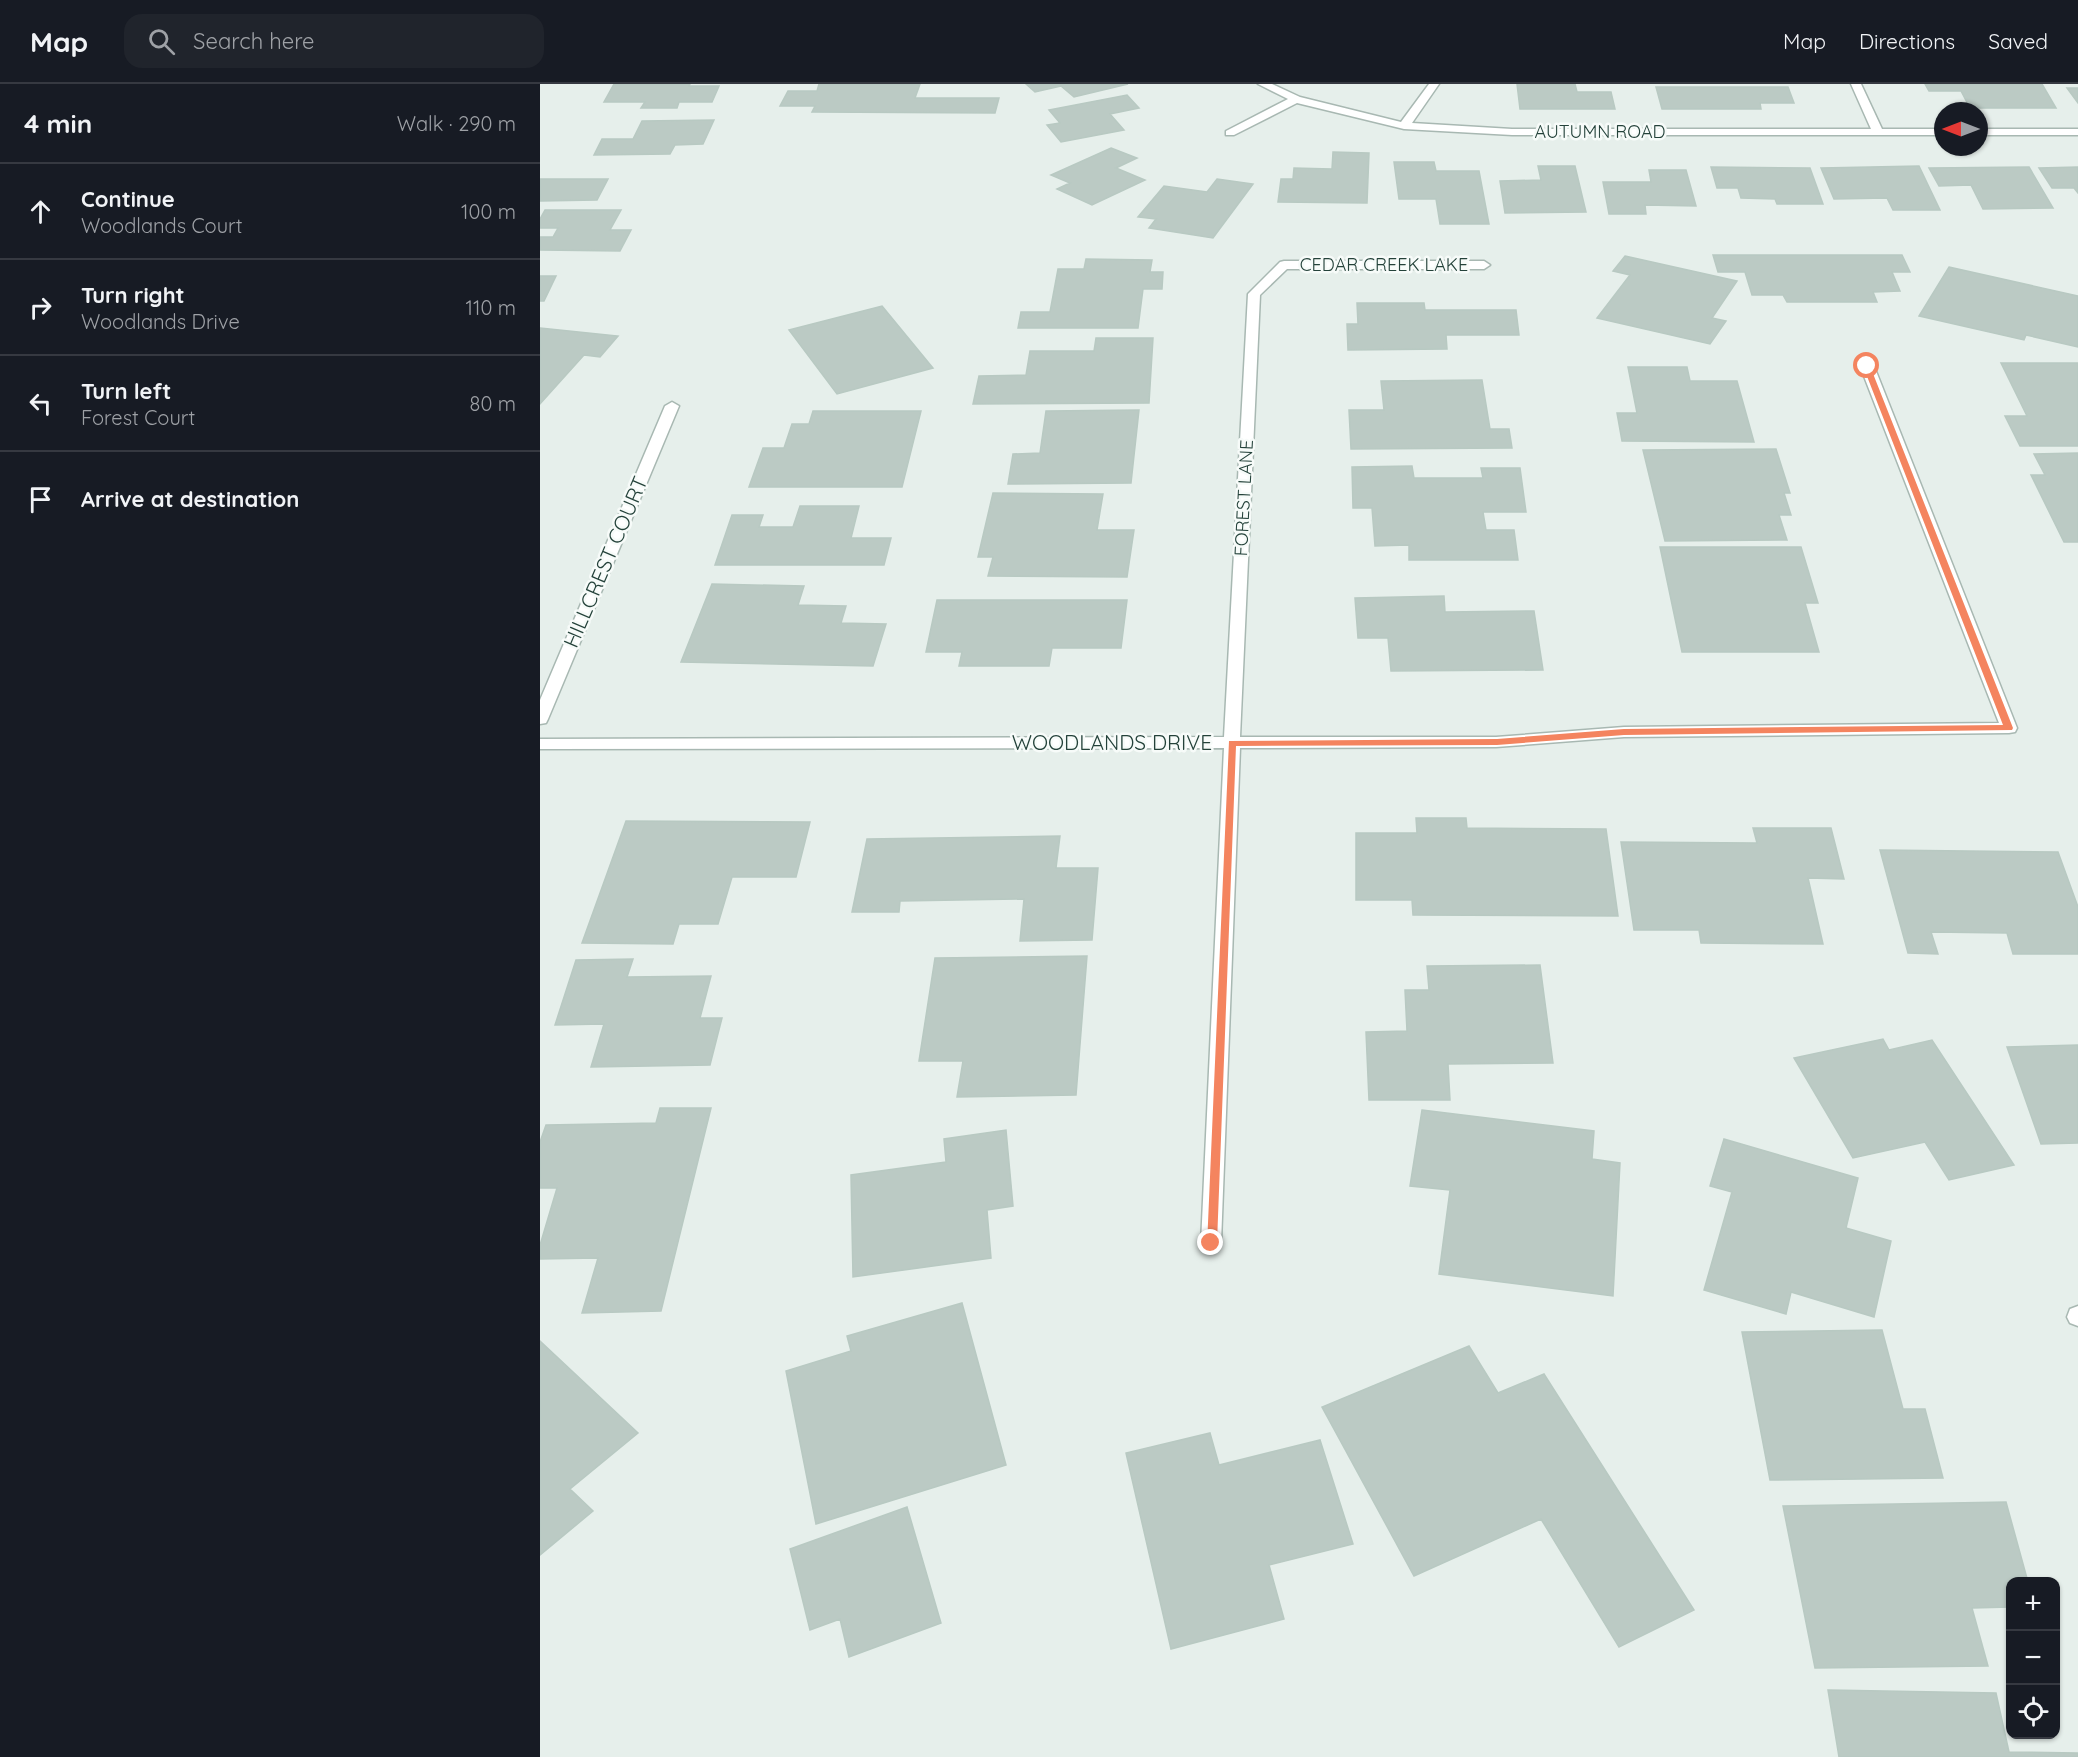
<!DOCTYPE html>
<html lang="en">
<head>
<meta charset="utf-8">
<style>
	body { margin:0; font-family:Quicksand,sans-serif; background:#20242c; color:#f1f3f6 }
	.controls { position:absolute; right:18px; bottom:18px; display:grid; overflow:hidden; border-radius:12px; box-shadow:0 2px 4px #0004 }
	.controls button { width:54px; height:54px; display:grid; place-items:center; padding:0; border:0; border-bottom:2px solid #363941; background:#171b24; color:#f1f3f6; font:30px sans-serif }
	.compass { position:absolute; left:1394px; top:18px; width:54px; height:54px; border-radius:50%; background:#171b24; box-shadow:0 2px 4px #0004; rotate:270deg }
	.stop { position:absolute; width:18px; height:18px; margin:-14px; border:4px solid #f4845f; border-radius:50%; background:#fff }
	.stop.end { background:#f4845f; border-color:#fff; box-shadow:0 2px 6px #0008 }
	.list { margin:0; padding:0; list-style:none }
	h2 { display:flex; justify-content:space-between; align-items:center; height:78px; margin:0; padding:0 24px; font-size:26px }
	h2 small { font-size:20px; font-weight:400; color:#9ea1a6 }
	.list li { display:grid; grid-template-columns:39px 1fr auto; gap:18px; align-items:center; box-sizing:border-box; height:96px; padding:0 24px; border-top:2px solid #363941 }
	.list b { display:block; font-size:22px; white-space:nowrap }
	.list p { margin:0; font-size:20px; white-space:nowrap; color:#9ea1a6 }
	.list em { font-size:20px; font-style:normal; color:#9ea1a6 }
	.icon { flex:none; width:33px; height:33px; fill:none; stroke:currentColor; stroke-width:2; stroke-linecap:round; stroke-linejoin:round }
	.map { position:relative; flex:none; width:1538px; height:1673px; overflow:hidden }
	header { display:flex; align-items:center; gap:36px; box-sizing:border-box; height:84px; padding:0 30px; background:#171b24; border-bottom:2px solid #363941 }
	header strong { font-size:28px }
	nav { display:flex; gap:33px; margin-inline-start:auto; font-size:21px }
	.search { width:420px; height:54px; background:#20242c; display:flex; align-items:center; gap:15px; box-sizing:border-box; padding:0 21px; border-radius:18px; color:#9ea1a6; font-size:22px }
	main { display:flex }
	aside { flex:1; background:#171b24 }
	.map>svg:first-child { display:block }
	.building { fill:#bbcac4; stroke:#b8c9c2; stroke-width:1.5 }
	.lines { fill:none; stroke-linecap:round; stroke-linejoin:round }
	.minor-casing { stroke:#a8b8b2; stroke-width:3 }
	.minor { fill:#fff; fill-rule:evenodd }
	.route { fill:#f4845f }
	.labels { text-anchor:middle; stroke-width:5; stroke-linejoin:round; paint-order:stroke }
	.far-street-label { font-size:18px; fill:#24423a; stroke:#f7fbf9 }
	.street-label { font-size:21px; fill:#24423a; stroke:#f7fbf9 }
</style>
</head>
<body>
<header>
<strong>Map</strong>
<div class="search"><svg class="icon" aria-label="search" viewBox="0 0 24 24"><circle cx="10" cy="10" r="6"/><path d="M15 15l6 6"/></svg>Search here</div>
<nav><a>Map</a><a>Directions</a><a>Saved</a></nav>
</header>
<main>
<aside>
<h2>4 min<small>Walk · 290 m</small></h2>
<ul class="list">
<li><svg class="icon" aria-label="ahead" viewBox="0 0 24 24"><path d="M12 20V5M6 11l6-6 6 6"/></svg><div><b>Continue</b><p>Woodlands Court</p></div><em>100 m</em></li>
<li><svg class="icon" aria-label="right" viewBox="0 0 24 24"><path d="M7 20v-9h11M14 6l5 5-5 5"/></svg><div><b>Turn right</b><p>Woodlands Drive</p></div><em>110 m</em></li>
<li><svg class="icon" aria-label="left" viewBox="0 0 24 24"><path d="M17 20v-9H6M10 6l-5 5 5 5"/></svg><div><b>Turn left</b><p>Forest Court</p></div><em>80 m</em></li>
<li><svg class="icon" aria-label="arrive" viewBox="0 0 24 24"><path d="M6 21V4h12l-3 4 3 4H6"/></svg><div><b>Arrive at destination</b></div></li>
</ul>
</aside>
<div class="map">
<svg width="1538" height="1673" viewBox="0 0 1538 1673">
	<rect width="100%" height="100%" fill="#e6efeb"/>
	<path class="building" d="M74,0H150L149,2H179L172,18H139L137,24H101L105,18H64Z
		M279,0H380L375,14H459L455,29L272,28L275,22H240L248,7H277Z
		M486,0H588L534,13L521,2L495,8Z
		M977,0H1035L1037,8H1071L1075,25H980Z
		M1385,0H1502L1516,24H1430L1421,7H1389Z
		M1116,3H1248L1254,19H1220L1221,25H1122Z
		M1527,4H1538V19Z
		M587,11L599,24L570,30L584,46L521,58L507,41L520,39L509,26Z
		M174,36L163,60L135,61L130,70L54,71L62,55H93L102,37Z
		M571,64L597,74L576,84L605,96L552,121L517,105L530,99L511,91Z
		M793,68L829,69L827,119L738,118L741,95H753L754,84L792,85Z
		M854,78H894L896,87H939L949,140H900L896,115H859Z
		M998,82H1035L1046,128L965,129L960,97L1001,96Z
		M1379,82L1400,126H1353L1347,114L1294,115L1281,84Z
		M1171,83L1270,84L1283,120H1237L1235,115L1201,114L1198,104H1177Z
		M1489,83L1513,124L1443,125L1431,101L1399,102L1389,84Z
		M1538,83V109L1534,104H1512L1499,84Z
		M1109,86H1146L1156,122L1105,121L1106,130H1069L1063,98H1111Z
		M0,95H68L57,116L0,117Z
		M677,95L713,100L673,154L609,144L616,135L598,133L624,102L667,108Z
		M5,126H81L70,146H91L80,167L0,166V153H13L18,144H0V135Z
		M1173,171H1362L1370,188H1352L1360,207L1333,208L1337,218H1247L1243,211H1212L1205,188H1178Z
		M1085,172L1197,197L1172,234L1186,237L1170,260L1057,234L1090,191L1073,187Z
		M546,175L612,176L610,188H623L622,205H603L598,244H478L481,228H510L518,185H544Z
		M1409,183L1538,212V263L1486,251L1484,256L1379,232Z
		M0,192H16L4,217H0Z
		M817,219H884L885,226H976L979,251H906L907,265L808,266L807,240H818Z
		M342,222L393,284L297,310L249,246Z
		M0,244L78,252L60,273L44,271L0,320Z
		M556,254H613L609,319L433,320L439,292L486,291L490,267H554Z
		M1461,279H1538V362H1480L1465,332H1487Z
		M1088,283H1147L1150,297H1197L1214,358L1082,357L1077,329H1097Z
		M942,296L950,345H969L972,364L811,365L809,326H844L841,297Z
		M599,326L591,399L468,400L473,370L500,369L506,327Z
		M273,327H381L362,403H209L223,364H244L252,340H269Z
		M1236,365L1250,409H1244L1251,431H1239L1247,456L1125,457L1103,366Z
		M1538,369V458H1524L1491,391H1505L1494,370Z
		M872,382L874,394H943L941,384H980L986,428H943L946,446H974L978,476H869V461L835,462L832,424H813L812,383Z
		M453,409L563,410L557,446H594L587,493L448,492L453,473H438Z
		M260,422H319L311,454H351L344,481H175L192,431H223L219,443H253Z
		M1120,463H1261L1278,519H1265L1279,568H1142Z
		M172,500L264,502L258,521L306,522L301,539L346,540L333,582L141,578Z
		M904,512L905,528L994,527L1003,586L851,587L848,554H818L815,514Z
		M397,516H587L581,564H512L509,582H419L422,568H386Z
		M876,734H926L927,744L1066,745L1078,832L873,831L872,816H816V749H877Z
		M86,737L270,738L256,793H192L178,840H139L133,860L42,859Z
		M1213,744H1291L1304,795L1268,794L1283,860L1161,859L1159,846H1094L1081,758L1217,759Z
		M520,752L516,784H558L552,856L480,857L484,815L360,817L359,828H312L327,755Z
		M1340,766L1518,768L1538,823V870H1473L1467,849L1391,848L1398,870L1368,869Z
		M547,872L536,1011L417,1013L423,977H379L395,874Z
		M93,875L87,893L171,892L160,934H182L170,981L51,983L64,940L15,941L36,876Z
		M1000,881L1013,979L908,980L910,1016H829L826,948L867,947L865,906H889L887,882Z
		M1343,955L1349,966L1392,956L1474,1081L1409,1096L1385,1058L1313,1074L1254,974Z
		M1538,961V1059L1501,1060L1467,963Z
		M120,1024H171L121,1227L42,1229L58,1174L0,1175V1161L17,1104H0V1058L6,1041L116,1039Z
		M882,1026L1054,1047L1052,1075L1080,1079L1073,1212L899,1190L910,1106L870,1102Z
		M466,1046L473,1122L447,1126L451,1174L313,1193L311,1091L406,1078L404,1055Z
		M1184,1055L1318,1094L1306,1144L1351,1157L1334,1233L1251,1208L1246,1230L1164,1206L1192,1108L1170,1102Z
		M422,1219L466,1381L276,1440L246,1287L311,1267L307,1252Z
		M1342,1246L1363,1325H1385L1403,1394L1230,1396L1202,1248Z
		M0,1257L98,1349L30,1405L53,1427L0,1471Z
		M929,1262L958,1309L1004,1290L1154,1526L1079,1563L1001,1435L874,1492L782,1323Z
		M670,1349L679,1381L780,1356L813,1460L729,1481L744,1535L631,1565L586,1369Z
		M1466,1418L1488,1498H1470V1523L1432,1524L1448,1582L1275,1584L1243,1422Z
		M367,1423L401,1539L309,1573L300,1535L270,1546L250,1465Z
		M1288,1606L1456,1609L1469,1668L1538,1669V1673H1299Z"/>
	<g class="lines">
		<defs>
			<path id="minor" d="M718,0H732L760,13L861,38L889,0H899L872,39L972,45H1331L1311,0H1321L1342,45H1403V51H972L864,45L757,19L694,51H686V47L748,15Z
				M1439,45H1538V51H1439Z
				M744,177H944L950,181L944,185H747L720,211L700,653H956L1084,643L1459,639L1320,282L1327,278L1334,282L1477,644L1475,648L1469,649L1084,653L956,663L700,664L681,1159L678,1165L671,1168L664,1165L661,1159L684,664L0,665V655L684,653L708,210L740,178Z
				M132,318L139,322L8,635L6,639L0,640V616L125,322Z
				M1538,1222V1242L1530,1239L1527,1233L1530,1225Z"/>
		</defs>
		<use href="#minor" class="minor-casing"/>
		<use href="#minor" class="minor"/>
	</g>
	<path class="route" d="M1327,280L1330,282L1473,644L1472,646L1084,651L957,661L696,662L677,1159L675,1162H667L689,657L957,655L1084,645L1463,641L1323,282Z"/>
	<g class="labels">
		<g class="far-street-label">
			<text x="1060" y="54">AUTUMN ROAD</text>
			<text x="844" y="187">CEDAR CREEK LAKE</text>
			<text transform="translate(704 414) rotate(-87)" y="6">FOREST LANE</text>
		</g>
		<g class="street-label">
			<text transform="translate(66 478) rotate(-67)" y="7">HILLCREST COURT</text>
			<text x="572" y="666">WOODLANDS DRIVE</text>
		</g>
	</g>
</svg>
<div class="controls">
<button>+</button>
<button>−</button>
<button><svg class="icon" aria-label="locate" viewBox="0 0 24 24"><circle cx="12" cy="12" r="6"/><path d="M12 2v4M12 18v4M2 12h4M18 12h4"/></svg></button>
</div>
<svg class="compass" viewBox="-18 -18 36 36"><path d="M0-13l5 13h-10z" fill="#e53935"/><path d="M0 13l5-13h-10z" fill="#9ea1a6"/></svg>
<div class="stop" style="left:1327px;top:282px"></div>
<div class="stop end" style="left:671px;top:1159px"></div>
</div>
</main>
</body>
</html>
